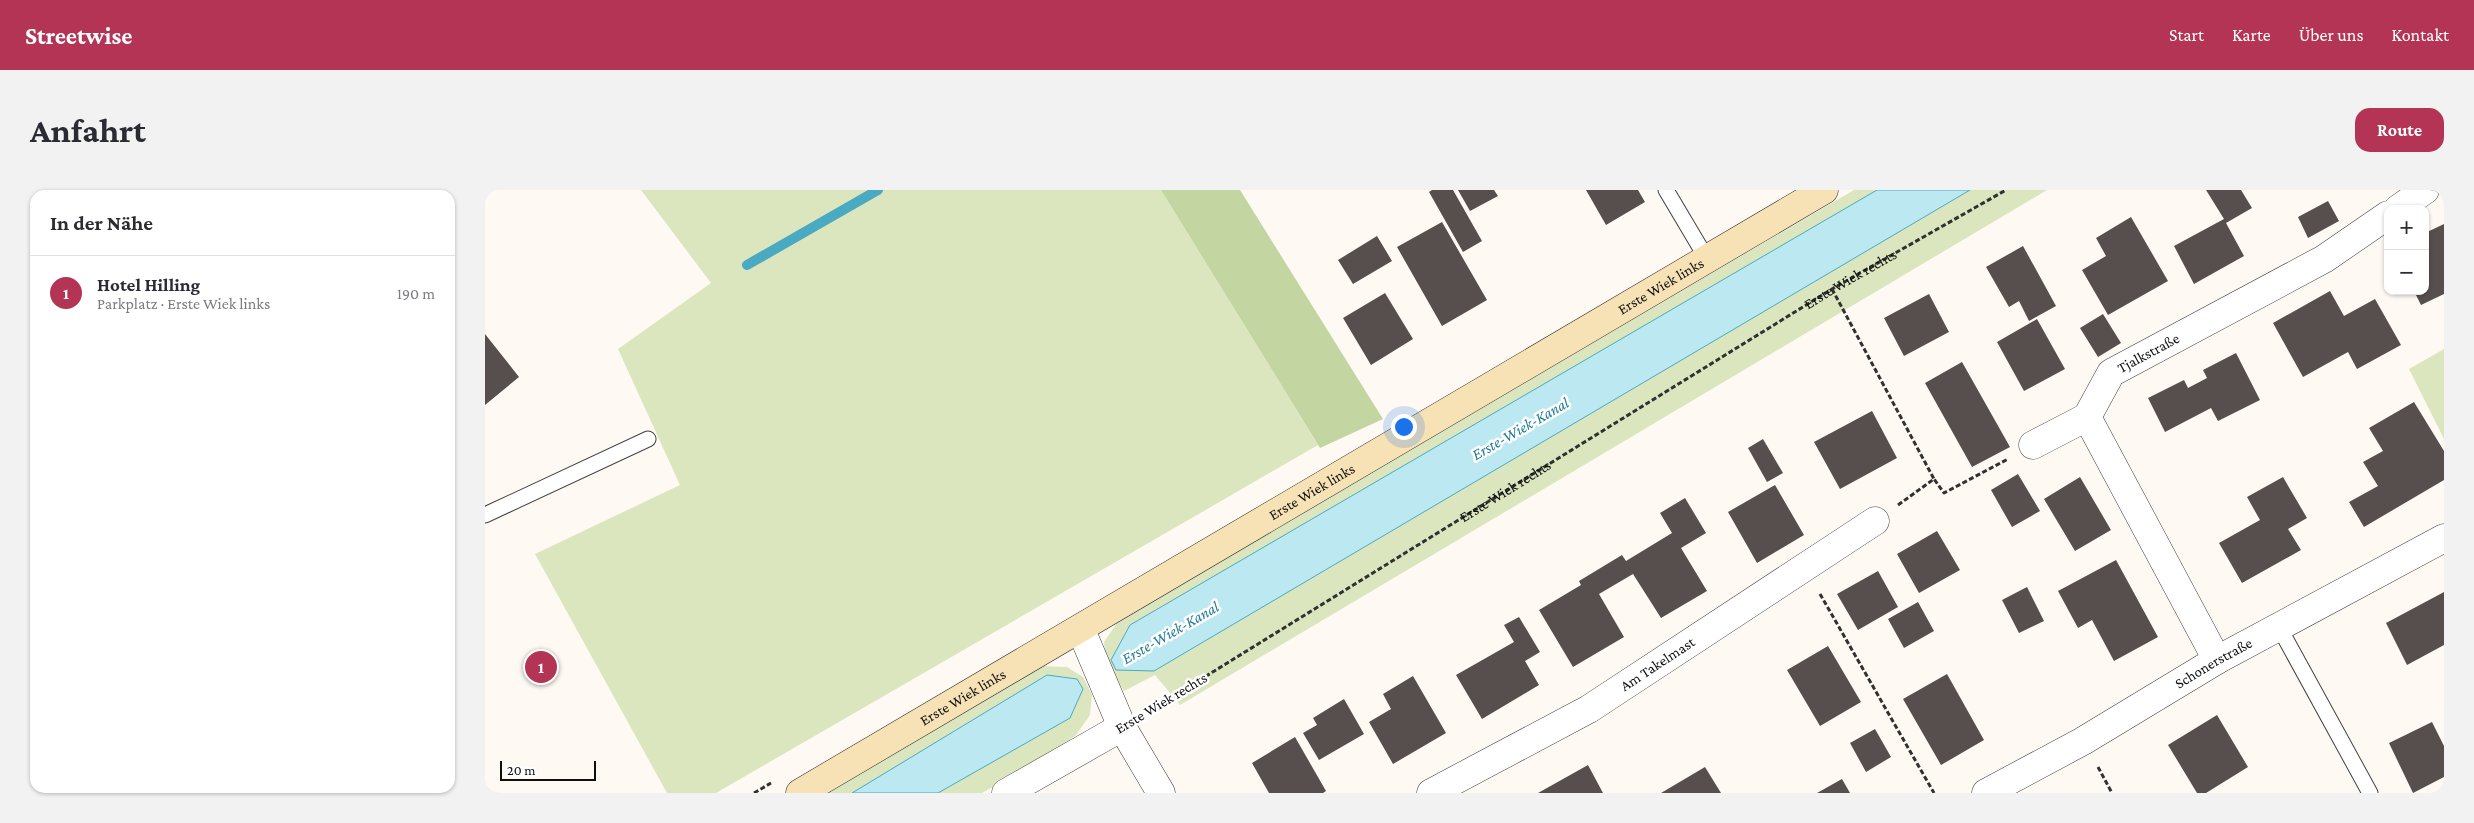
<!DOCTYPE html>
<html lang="de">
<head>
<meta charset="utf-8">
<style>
	body { margin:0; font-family:"Crimson Pro",serif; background:#f2f2f3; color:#2b2b33 }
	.controls { position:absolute; right:15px; top:15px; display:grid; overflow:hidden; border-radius:10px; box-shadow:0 1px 4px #0004 }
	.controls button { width:45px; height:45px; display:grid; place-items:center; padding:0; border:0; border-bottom:1px solid #e1e1e2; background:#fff; color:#2b2b33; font:25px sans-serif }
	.scale { position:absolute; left:15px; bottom:12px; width:96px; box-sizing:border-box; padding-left:5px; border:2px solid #0f0f0f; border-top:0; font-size:14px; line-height:18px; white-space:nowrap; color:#0f0f0f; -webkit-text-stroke:4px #fff; paint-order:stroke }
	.you { position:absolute; left:918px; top:236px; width:18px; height:18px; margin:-12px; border:4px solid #fff; border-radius:50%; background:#1a73e8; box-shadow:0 0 0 8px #1a73e833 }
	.badge { display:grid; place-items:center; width:32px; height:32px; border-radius:50%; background:#b33454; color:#fff; font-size:16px; font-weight:700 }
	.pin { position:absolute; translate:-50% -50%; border:2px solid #fff; box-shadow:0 1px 5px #0006 }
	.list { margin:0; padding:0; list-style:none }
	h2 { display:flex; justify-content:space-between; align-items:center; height:65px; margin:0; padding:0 20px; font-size:21px }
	h2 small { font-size:16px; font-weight:400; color:#7c7c81 }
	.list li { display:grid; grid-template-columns:32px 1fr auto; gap:15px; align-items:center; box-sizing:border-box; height:75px; padding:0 20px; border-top:1px solid #e1e1e2 }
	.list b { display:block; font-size:19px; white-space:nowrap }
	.list p { margin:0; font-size:16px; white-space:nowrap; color:#7c7c81 }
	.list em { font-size:16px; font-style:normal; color:#7c7c81 }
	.map { position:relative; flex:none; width:1959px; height:603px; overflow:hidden; border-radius:15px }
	header { display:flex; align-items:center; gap:30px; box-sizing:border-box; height:70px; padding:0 25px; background:#b33454; color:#fff }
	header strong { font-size:24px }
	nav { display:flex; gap:28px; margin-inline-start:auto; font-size:18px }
	.intro { display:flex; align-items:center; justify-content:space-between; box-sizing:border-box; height:120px; padding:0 30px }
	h1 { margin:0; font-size:35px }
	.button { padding:12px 22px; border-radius:15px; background:#b33454; color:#fff; font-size:18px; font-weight:700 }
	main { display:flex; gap:30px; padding:0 30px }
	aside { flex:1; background:#fff; border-radius:15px; box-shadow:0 1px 4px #0004 }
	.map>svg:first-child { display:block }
	.green { fill:#dbe6bf }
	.forest { fill:#c3d5a0 }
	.water { fill:#bce8f1; stroke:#4aaac1 }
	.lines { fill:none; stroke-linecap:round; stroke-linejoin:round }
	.stream { stroke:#4aaac1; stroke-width:10 }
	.building { fill:#574f4d }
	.lane-casing { stroke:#424242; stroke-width:17 }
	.street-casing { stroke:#424242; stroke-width:29 }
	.secondary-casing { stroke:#313131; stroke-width:29 }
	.path { stroke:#313131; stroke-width:3; stroke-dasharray:5 2.5; stroke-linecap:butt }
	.lane { stroke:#fff; stroke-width:15 }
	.street { stroke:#fff; stroke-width:28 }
	.secondary { stroke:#f7e2b5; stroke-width:28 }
	.labels { text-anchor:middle; stroke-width:5; stroke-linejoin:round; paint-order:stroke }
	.street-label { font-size:15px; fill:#0f0f0f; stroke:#fff }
	.water-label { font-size:16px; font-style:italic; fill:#247b96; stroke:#fff }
</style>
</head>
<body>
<header>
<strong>Streetwise</strong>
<nav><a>Start</a><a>Karte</a><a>Über uns</a><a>Kontakt</a></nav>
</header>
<div class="intro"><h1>Anfahrt</h1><a class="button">Route</a></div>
<main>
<aside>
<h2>In der Nähe<small></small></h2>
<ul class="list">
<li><span class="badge">1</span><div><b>Hotel Hilling</b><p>Parkplatz · Erste Wiek links</p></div><em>190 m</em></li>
</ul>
</aside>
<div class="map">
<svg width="1959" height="603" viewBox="0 0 1959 603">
	<rect width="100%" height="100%" fill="#fef9f3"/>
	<path class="green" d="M156,0H676L833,255L231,603H182L50,364L195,295L133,159L226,93Z
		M1369,0H1562L695,515L670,485L639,501L621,471L619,452L634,430Z
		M1959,159V249L1924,179Z
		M555,476L582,477L598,487L607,505L605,525L591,545L561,567L497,603H338Z"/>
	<path class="forest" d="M676,0H755L898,229L835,258Z"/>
	<path class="water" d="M1392,0H1485L669,481L631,480L626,470L645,435Z
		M562,485L592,489L598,499L585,528L453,603H367Z"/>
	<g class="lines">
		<path class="stream" d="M262,75L393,0"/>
	</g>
	<path class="building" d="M947,0H968L997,51L978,62L944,2Z
		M973,0H1009L1013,6L985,21Z
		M1101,0H1153L1160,12L1121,35Z
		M1721,0H1756L1767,18L1741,33L1759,66L1709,94L1689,56L1739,29Z
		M1843,11L1854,31L1823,48L1813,27Z
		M1646,27L1683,91L1623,125L1597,80L1621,66L1611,48Z
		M957,32L1002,110L957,136L912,57Z
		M1959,34V104L1936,115L1929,101H1940V43Z
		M892,46L907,71L868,94L853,70Z
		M1538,56L1571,116L1544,131L1534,111L1524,117L1501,77Z
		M1845,101L1859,126L1890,109L1916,155L1872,179L1863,162L1818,187L1788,133Z
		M900,103L928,149L886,175L858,128Z
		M1444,104L1464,142L1419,166L1399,128Z
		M1618,124L1636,153L1613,167L1595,138Z
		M1552,129L1580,179L1539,201L1512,152Z
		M0,144L34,187L0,215Z
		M1751,163L1775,210L1733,231L1726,218L1680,242L1663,208L1699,190L1703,198L1722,188L1718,180Z
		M1477,172L1525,257L1487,277L1440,193Z
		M1929,212L1959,261V290L1879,337L1864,312L1893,296L1878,272L1898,261L1884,238Z
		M1387,221L1412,268L1355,299L1329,252Z
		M1278,249L1298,283L1282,292L1263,258Z
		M1533,284L1555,321L1527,337L1506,300Z
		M1595,287L1626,340L1590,361L1559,309Z
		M1798,287L1822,328L1803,339L1816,360L1757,393L1734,353L1775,330L1762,307Z
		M1290,295L1319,345L1272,373L1243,322Z
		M1200,308L1221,343L1196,358L1222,401L1176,428L1148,384L1114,404L1139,447L1088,477L1054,420L1096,395L1094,391L1137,365L1141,371L1187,343L1175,323Z
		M1452,341L1475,380L1434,403L1412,364Z
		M1631,370L1673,447L1629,471L1607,430L1593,438L1573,401Z
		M1393,381L1413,417L1373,440L1352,404Z
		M1542,397L1559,431L1534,443L1517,410Z
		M1959,402V455L1922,475L1901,433Z
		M1433,412L1449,441L1419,458L1403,429Z
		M1034,427L1055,462L1040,471L1054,495L997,529L971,485L1029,452L1019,435Z
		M1343,456L1376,512L1335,536L1302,480Z
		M1462,484L1499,550L1456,575L1418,509Z
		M928,486L961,543L908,574L884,532L906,519L898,504Z
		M859,509L879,544L834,570L818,543L832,535L828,528Z
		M1732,525L1763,577L1721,603H1712L1683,555Z
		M1947,532L1959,556V587L1928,603L1904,553Z
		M1390,539L1406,567L1381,582L1365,553Z
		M810,547L841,601L838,603H784L767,573Z
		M1103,575L1118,603H1053Z
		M1220,577L1236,603H1176Z
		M1357,589L1365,603H1332Z"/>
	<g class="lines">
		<defs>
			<path id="lane" d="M1181,0L1222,69
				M0,325L163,249
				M1794,437L1885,603"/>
			<g id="street">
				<path d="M1913,19L1940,0"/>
				<path d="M1548,255L1602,227"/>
				<path d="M596,440L637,537L676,603"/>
				<path id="s2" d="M1732,470L1602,227L1626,183L1839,69L1903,25"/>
				<path d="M521,603L637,537"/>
				<path id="s3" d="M946,603L1104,519L1390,331"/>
				<path id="s4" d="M1501,603L1598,551L1732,470L1959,348"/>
			</g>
			<g id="secondary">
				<path id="s5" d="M315,603L1339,0"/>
			</g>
		</defs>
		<use href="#lane" class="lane-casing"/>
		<use href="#street" class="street-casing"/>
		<use href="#secondary" class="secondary-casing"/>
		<g class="path">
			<path d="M1347,99L1449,289"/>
			<path d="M1413,315L1449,289L1459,303L1523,269"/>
			<path d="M1335,404L1449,603"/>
			<path id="s1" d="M663,522L1347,99L1521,0"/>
			<path d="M1613,577L1627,603"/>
			<path d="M269,603L286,593"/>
		</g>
		<use href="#lane" class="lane"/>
		<use href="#street" class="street"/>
		<use href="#secondary" class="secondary"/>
	</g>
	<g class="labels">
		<g class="street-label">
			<text dy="5" stroke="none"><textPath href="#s1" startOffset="825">Erste Wiek rechts</textPath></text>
			<text dy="5" stroke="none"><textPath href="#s5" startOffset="999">Erste Wiek links</textPath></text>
			<text dy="5" stroke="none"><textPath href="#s2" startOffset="368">Tjalkstraße</textPath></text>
			<text dy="5" stroke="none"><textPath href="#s5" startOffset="594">Erste Wiek links</textPath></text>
			<text dy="5" stroke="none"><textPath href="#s1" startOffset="420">Erste Wiek rechts</textPath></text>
			<text dy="5" stroke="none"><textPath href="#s4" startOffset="262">Schonerstraße</textPath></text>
			<text dy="5" stroke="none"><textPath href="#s3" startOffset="261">Am Takelmast</textPath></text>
			<text dy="5" stroke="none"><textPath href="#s5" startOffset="189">Erste Wiek links</textPath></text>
			<text transform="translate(676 513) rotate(-31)" y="5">Erste Wiek rechts</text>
		</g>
		<g class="water-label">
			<text transform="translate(1035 238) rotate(-30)" y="6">Erste-Wiek-Kanal</text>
			<text transform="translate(685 442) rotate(-30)" y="6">Erste-Wiek-Kanal</text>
		</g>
	</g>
</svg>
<div class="controls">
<button>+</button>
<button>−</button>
</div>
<div class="scale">20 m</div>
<div class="you"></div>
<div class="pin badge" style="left:56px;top:477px">1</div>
</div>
</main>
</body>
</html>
